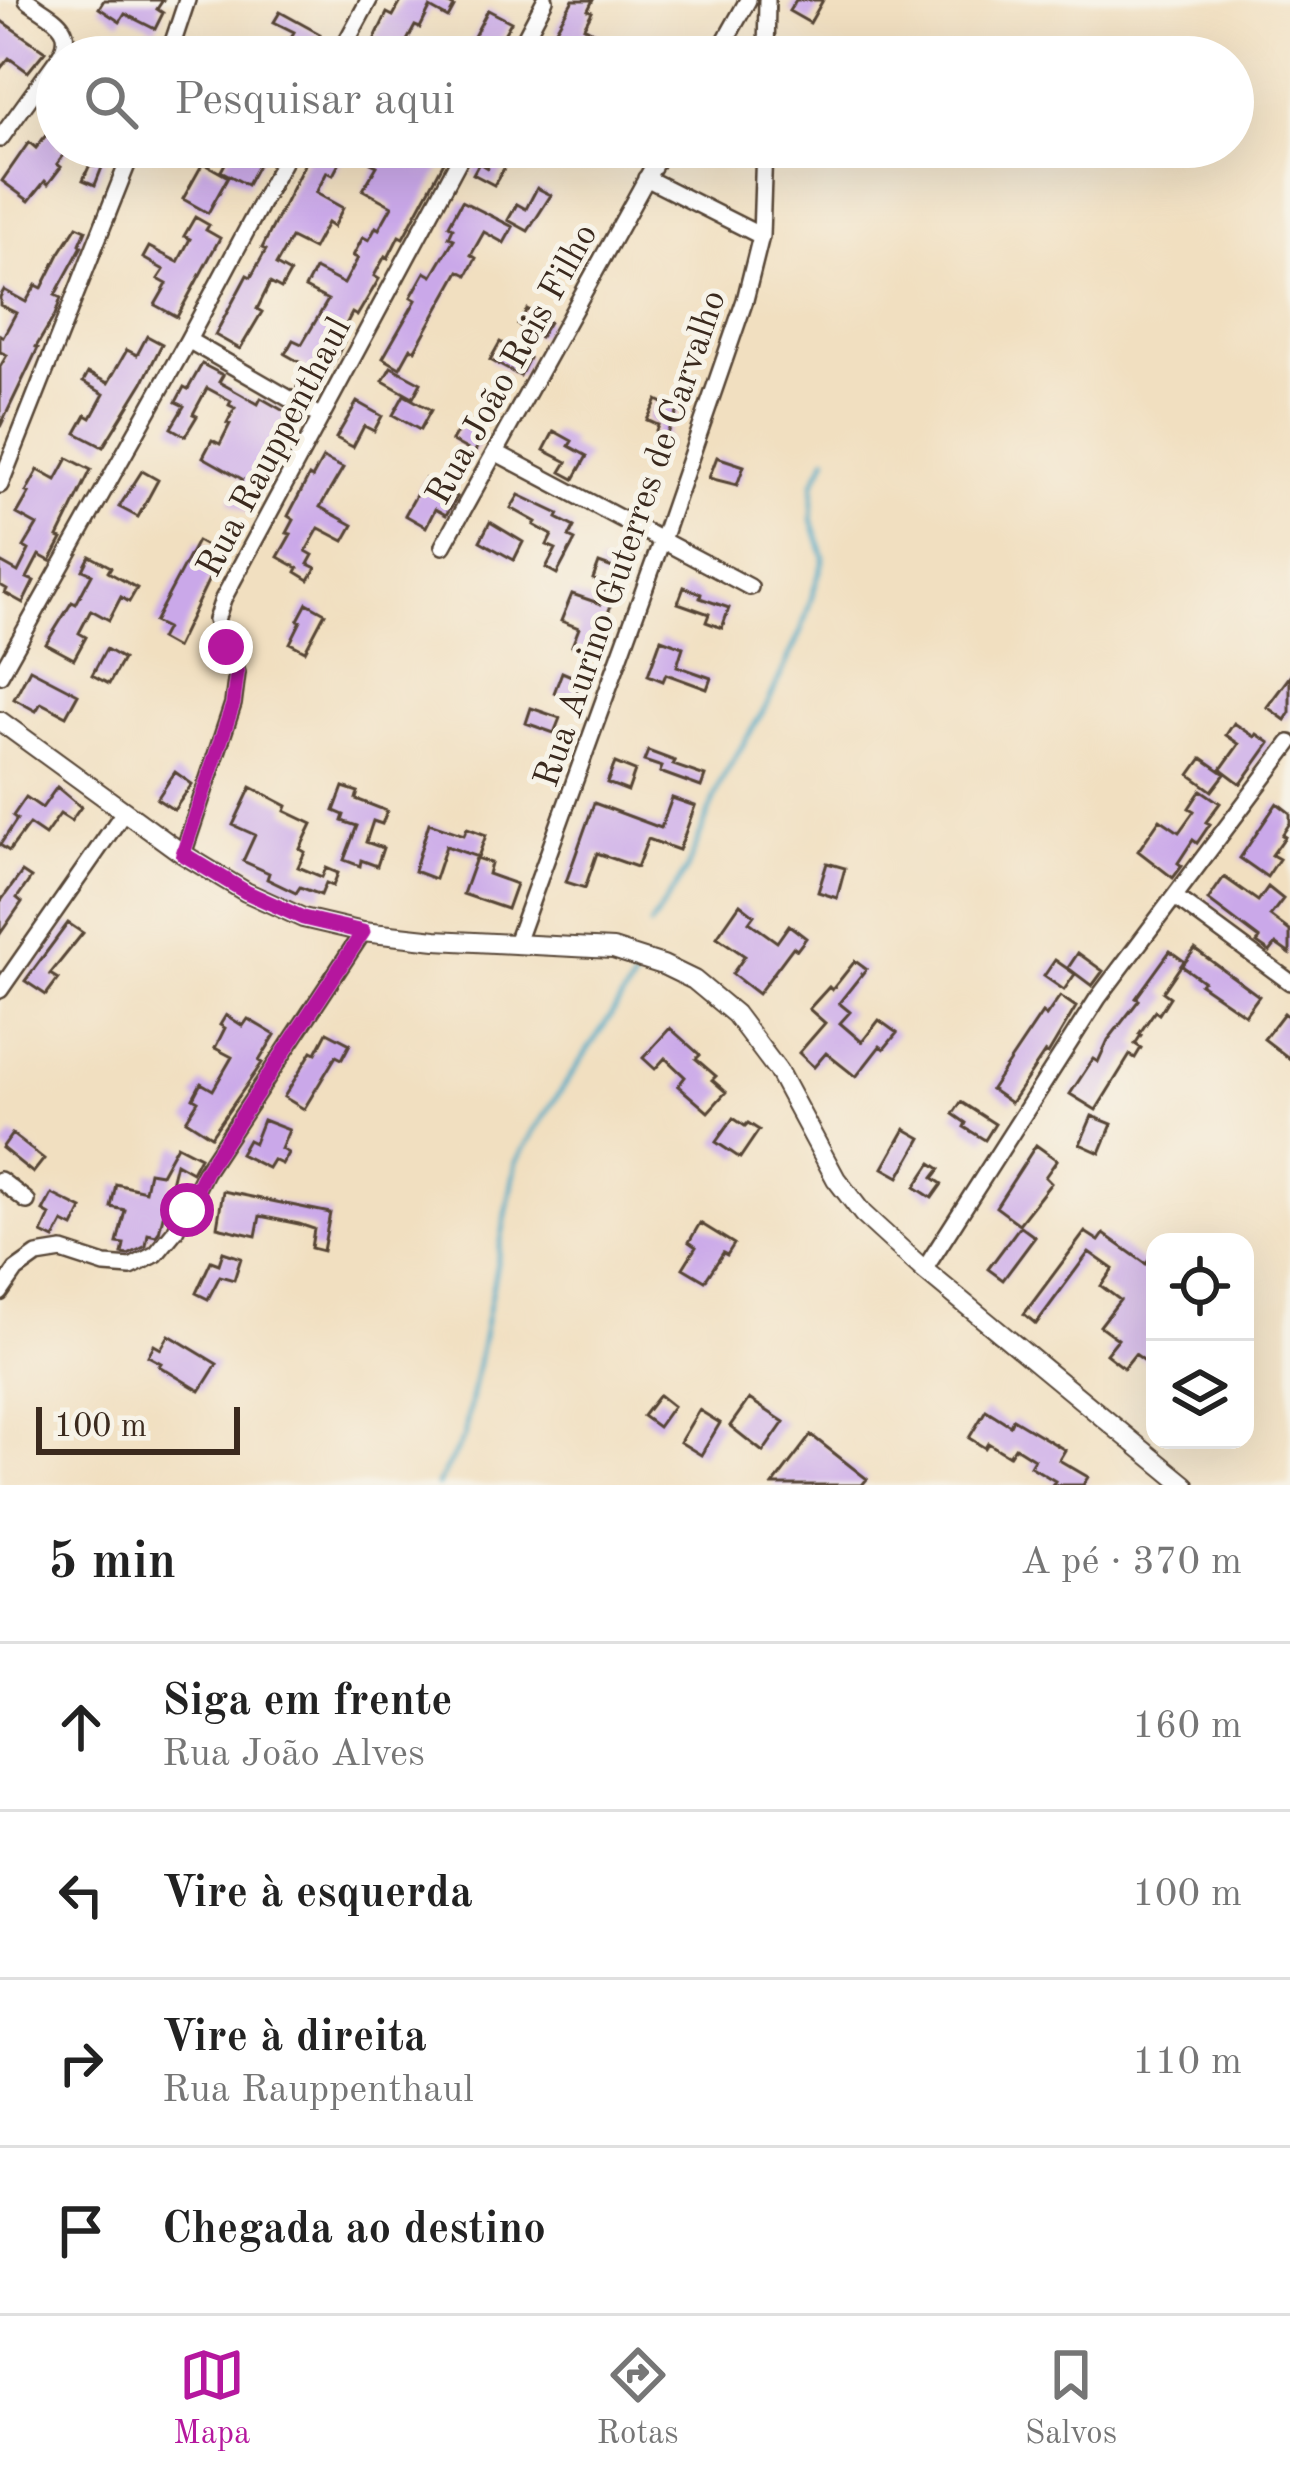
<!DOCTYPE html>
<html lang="pt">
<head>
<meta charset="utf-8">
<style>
	body { margin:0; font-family:"Old Standard TT",serif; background:#f6f6f6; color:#222 }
	.controls { position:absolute; right:36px; bottom:36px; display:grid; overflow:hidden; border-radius:24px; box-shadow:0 12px 48px #0002 }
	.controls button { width:108px; height:108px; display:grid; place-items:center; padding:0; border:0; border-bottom:3px solid #e0e0e0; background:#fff; color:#222; font:60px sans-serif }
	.scale { position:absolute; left:36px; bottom:30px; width:204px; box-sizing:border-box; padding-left:12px; border:6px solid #3b2a1e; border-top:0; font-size:33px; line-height:42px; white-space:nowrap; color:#3b2a1e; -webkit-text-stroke:9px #f7f3e8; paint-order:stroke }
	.stop { position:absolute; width:36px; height:36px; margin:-27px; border:9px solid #b5179e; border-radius:50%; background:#fff }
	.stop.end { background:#b5179e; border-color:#fff; box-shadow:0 3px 12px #0008 }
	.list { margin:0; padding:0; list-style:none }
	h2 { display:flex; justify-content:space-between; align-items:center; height:156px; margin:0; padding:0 48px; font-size:51px }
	h2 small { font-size:39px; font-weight:400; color:#767676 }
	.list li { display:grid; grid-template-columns:78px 1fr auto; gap:36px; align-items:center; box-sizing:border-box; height:168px; padding:0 48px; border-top:3px solid #e0e0e0 }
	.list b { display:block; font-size:45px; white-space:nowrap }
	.list p { margin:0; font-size:39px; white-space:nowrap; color:#767676 }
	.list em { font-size:39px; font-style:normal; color:#767676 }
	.icon { flex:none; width:66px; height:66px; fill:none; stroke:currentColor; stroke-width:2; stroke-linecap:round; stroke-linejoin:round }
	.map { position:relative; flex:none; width:1290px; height:1485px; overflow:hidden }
	.search { position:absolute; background:#fff; box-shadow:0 12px 48px #0002; left:36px; right:36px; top:36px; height:132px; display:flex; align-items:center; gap:30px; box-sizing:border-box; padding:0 42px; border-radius:66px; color:#767676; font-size:45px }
	.sheet { height:828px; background:#fff }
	nav { display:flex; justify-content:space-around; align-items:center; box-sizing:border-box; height:168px; border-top:3px solid #e0e0e0; background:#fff; font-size:33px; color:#767676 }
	nav a { display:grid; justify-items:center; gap:6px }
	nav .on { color:#b5179e }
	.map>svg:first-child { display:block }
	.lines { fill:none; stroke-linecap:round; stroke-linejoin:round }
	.stream { stroke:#45a7c5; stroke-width:4.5 }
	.building { fill:#caa8e9 }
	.minor-casing { stroke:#564536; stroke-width:20 }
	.major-casing { stroke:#564536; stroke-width:22 }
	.minor { stroke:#fff; stroke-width:15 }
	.major { stroke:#fff; stroke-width:18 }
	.route { stroke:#b5179e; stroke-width:15 }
	.labels { text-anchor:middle; stroke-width:10; stroke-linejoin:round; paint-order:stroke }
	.street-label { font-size:36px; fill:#3b2a1e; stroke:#f7f3e8 }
</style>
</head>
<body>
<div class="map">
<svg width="1290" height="1485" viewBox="0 0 1290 1485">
	<rect width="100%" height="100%" fill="#f7f3e8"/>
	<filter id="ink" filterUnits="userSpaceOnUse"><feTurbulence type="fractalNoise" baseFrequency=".00833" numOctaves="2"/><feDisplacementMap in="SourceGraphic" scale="24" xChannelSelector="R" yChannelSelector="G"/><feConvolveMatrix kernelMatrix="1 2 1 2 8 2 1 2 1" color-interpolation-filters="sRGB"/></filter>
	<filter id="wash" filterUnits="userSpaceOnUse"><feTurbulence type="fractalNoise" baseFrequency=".004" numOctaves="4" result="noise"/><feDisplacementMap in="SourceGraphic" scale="48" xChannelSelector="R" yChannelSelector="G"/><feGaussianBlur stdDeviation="2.7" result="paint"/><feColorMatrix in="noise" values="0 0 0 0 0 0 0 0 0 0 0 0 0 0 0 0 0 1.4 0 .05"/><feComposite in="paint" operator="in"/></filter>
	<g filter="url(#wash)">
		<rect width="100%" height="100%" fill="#f1dfc0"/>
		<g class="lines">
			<path class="stream" d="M650,926L687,869L721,781L768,703L801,631L824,558L812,519L814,482L827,457
				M437,1485L464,1437L516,1162L534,1131L635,979"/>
		</g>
		<g id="blocks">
			<path class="building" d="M104,0H163L157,9L163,13L155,29L125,14L120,22L99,8Z
				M402,0H442L454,7L448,18L430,8L420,28L415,26L403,48L400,46L394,57H366L387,13L393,16Z
				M573,0H593L588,10L592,12L584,27L638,57H574L580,45L555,31Z
				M796,0H823L810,23L789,11Z
				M488,10L511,22L491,57H463Z
				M280,12L320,34L309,55L288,43L294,32L274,22Z
				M0,20L45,51L28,72L9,58L0,69Z
				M50,130L57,136V147H70L57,164L61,167L48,184L45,181L29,201L2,181L29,142L36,148Z
				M98,147H110L95,185L83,180Z
				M234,147H268L247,185L221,171Z
				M313,147H326L343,156L333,175L327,172L316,193L343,208L333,227L327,223L313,249L291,238L276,265L290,273L281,289L270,283L257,309L262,312L240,349L215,335L247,275L251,277L266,250L262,248Z
				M396,147H452L403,238L399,236L388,258L385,256L374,276L379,279L357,316L352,313L339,338L344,341L337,356L326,376L321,374L311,394L297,387L308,367L285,354L293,340L302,344L328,300L305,288L315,269L344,284L358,258L353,256L363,237L369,240L376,227L379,229L392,206L363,190L377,166L371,163L379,148L391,155Z
				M499,147H517L494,185L473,174L479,163L487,168Z
				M203,163L228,177L208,213L183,199Z
				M537,188L551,195L528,231L508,220L517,204L526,209Z
				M462,201L513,227L504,243L484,232L471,255L476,258L467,275L459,271L415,350L411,348L400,368L383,358L416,300L411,297L425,272L432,276L454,239L449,237L453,228L449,225Z
				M195,217L209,225L206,230L220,238L177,317L155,305L167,284L158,279L164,270L143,258L149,247L178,262L190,239L184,236Z
				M77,226L86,230L80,244L82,246L55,295L61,298L55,315L36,347L38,348L0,427V367L7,355L0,352V335L3,337L16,313L0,305V297L4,290L26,302L36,285L42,288L59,254Z
				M527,309L549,322L540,337L518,325Z
				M147,336L162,344L143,382L103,447L76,433L86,415L91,418L104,394L83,382L88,373L108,383L127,350L137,355Z
				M500,342L529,358L520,376L490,360Z
				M202,364L223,375L219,382L258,404L261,398L289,414L268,452L272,454L250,490L259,495L249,513L229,502L242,479L203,457L212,440L220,444L230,424L227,423L235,408L229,405L231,401L207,388L193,414L197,416L185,436L171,428L184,406L176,402L184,387L188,389Z
				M391,367L421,383L413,398L383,381Z
				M404,395L431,410L420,430L393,415Z
				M657,400L678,411L665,437L669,438L664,454L658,451L653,461L646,458L658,425L647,420Z
				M357,402L382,416L374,431L364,426L353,447L336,438Z
				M461,425L483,437L474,453L452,441Z
				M554,431L572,441L569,446L587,456L574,479L561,472L567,462L544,450Z
				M717,457L744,466L737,485L709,478Z
				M68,458L91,470L58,537L62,539L50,561L39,555L27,578L34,581L23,603L5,593L7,589L0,585V562L18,572L29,550L24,547L37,525L17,514L29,493L26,492L38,470L56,480Z
				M323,458L343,468L320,507L353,525L344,541L319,528L306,551L313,555L308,564L316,568L309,580L296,572L298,568L278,557L291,534L287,533L294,520L288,516L309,476L312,478Z
				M142,471L158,480L138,517L119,507Z
				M425,479L457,497L446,515L435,509L426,527L405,515Z
				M519,495L559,514L557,518L574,527L569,537L575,540L557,574L546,568L556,549L547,545L552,535L534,525L536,522L511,508Z
				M490,522L523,542L514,560L480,541Z
				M197,541L221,554L176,648L160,639L166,628L154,622Z
				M90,556L111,567L108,572L137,588L129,602L121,597L109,620L91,610L79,633L86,637L74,659L46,644L72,602L76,604L92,574L83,570Z
				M599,563L624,572L592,654L572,646L579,628L561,621L572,594L601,604L608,585L593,579Z
				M684,587L701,594L700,598L729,608L722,628L706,622L709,614L678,603Z
				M307,603L325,613L305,651L290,643L301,621L298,620Z
				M661,639L683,647L677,666L711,678L707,689L666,674L663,681L648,675Z
				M106,649L123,659L109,684L92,675Z
				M30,669L78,694L66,716L41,703L36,711L14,699Z
				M562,672L581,680L574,700L554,693Z
				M1290,676V712L1285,720L1267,707Z
				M531,708L560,718L554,733L526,723Z
				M1234,723L1255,737L1257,734L1270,743L1241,784L1221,769L1239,744L1226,735Z
				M648,751L675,761L673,765L705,776L701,787L660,772L662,767L644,761Z
				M1202,758L1225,774L1212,791L1190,775Z
				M615,763L635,771L628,791L607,783Z
				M175,772L192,784L174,810L157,799Z
				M57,787L81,807L71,821L60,814L45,835L29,824L9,851L0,845L17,819L13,816L26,797L42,808Z
				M251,787L287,806L285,811L312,824L300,849L305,852L298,867L322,877L326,868L338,873L333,886L326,883L321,895L300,887L296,893L267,879L269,873L243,861L255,835L233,825Z
				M343,787L358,792L356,799L387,811L382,824L373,821L366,842L383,848L377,866L361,860L360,866L344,860L357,826L342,821L344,815L334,811Z
				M1201,790L1220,803L1206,822L1210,824L1197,843L1193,840L1178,863L1182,866L1173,878L1138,851L1160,819L1179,832L1194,811L1189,808Z
				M672,798L695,806L679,850L648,839L637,867L597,853L585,888L566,882L594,803L661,828Z
				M1277,803L1290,813V823L1282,835L1285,837L1272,855L1279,859L1267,877L1240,858Z
				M429,823L464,835L467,828L486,835L478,857L446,846L435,879L414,871Z
				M476,858L491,863L488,874L516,884L507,909L463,894Z
				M827,863L845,868L837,898L818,892Z
				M22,872L31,878L17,898L22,902L0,934V902Z
				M1224,877L1258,901L1268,887L1283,899L1270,916L1290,931V954L1276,944L1270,952L1257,943L1260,939L1208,900Z
				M740,904L754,915L749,922L777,942L789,925L806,938L797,950L793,947L758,994L732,974L745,956L717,937Z
				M68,923L83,933L50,974L58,979L46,995L25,981Z
				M1195,949L1259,996L1245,1015L1200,984L1203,981L1182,966Z
				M1170,951L1184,961L1163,992L1170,997L1159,1014L1155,1011L1139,1034L1141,1035L1135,1044L1141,1048L1135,1058L1130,1055L1096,1110L1070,1094L1093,1059L1098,1062L1108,1040L1139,1000L1136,998Z
				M1078,953L1103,971L1092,986L1068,968Z
				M1055,960L1075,974L1064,990L1044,976Z
				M855,961L866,969L839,1003L850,1012L840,1023L862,1042L879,1020L897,1033L884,1049L880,1046L856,1077L826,1053L814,1067L799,1053L825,1023L809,1009L829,987L832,990Z
				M1060,996L1076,1007L1048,1054L1045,1052L1011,1103L991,1089L1042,1013L1046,1016Z
				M1284,1013L1290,1018V1059L1264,1039Z
				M226,1015L243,1026L248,1019L275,1035L259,1061L262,1063L211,1136L186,1120L198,1101L193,1098L201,1083L213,1090L232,1057L215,1048L225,1028L220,1025Z
				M670,1028L700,1055L696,1059L716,1076L712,1080L726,1092L708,1112L678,1086L685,1077L665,1058L655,1069L643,1058Z
				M327,1032L350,1044L342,1059L336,1056L304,1109L284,1097L312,1051L316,1053Z
				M961,1102L995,1124L985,1140L964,1127L966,1123L953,1114Z
				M1092,1116L1112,1124L1100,1153L1080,1144Z
				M733,1118L745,1126L748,1123L759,1130L740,1158L716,1142Z
				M263,1120L289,1130L281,1149L288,1153L282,1164L273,1160L268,1168L240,1154L248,1140L254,1143Z
				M905,1129L921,1138L899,1177L883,1168Z
				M12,1134L44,1159L33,1173L2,1148Z
				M177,1145L200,1157L192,1172L176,1163L159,1232L156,1236L148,1234L146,1246L128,1255L122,1254L124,1244L117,1243L125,1210L111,1207L116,1184L145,1191L149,1172L161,1174Z
				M1036,1145L1057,1160L1045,1177L1051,1183L1019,1224L996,1207Z
				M931,1163L940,1169L933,1178L942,1184L932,1198L915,1187Z
				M223,1191L330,1213L323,1251L311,1248L314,1229L299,1224L260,1216L256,1236L217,1227Z
				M52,1194L82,1209L73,1227L63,1222L54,1239L42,1233L50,1215L43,1211Z
				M700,1223L734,1244L727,1255L723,1253L705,1281L683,1268L696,1247L689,1242Z
				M1020,1226L1035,1237L1003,1280L988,1269Z
				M1085,1232L1099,1241L1104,1234L1146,1264L1155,1252V1368L1135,1354L1124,1368L1106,1354L1118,1339L1100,1326L1120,1300L1101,1286L1113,1269L1089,1252L1036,1324L1024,1314Z
				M223,1252L241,1258L234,1280L220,1276L208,1299L196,1293L211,1261L219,1264Z
				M169,1335L217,1364L200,1391L159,1366L161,1363L148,1356L154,1345L161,1349Z
				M659,1395L673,1406L658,1427L643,1416Z
				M749,1399L784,1422L763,1452L730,1426Z
				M699,1410L720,1423L701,1455L680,1442Z
				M986,1410L1010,1425L1013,1419L1065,1450L1059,1460L1088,1477L1083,1485H1052L1055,1481L1030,1466L1034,1459L1015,1447L1009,1456L988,1443L985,1448L969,1438Z
				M811,1435L867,1479L862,1485H773Z"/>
		</g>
	</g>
	<g filter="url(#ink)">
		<use href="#blocks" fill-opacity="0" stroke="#564536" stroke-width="3"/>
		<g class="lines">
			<defs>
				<path id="minor" d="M27,0C49,17 79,26 59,57
					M168,57L187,0
					M338,57L369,0
					M515,57L545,0
					M716,57L748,0
					M766,57L767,0
					M0,139L57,60
					M646,178L761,236
					M188,340L321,417
					M495,452L750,587
					M0,485L134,147
					M443,546L664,147
					M0,675L188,340L291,147
					M183,854L233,704L237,673L216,620L223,599L466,147
					M1175,897L1290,982
					M516,943L662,540L745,300L761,236L764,147
					M0,990L124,812
					M0,1180L27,1201
					M924,1270L1098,998L1290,743
					M0,1293L16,1270L37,1255L62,1251L105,1265L131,1267L156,1254L175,1231L205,1172L363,932"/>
				<path id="major" d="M0,721L183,854L246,892L303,918L363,932L436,940L613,949L663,965L694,980L735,1014L778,1071L836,1179L863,1214L924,1270L1185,1485"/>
			</defs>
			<use href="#minor" class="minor-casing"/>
			<use href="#major" class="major-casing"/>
			<use href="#minor" class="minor"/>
			<use href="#major" class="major"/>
		</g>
	</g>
	<g class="lines" filter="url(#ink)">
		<path class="route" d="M187,1210L205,1172L363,932L303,918L246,892L183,854L233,704L237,673L226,647"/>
	</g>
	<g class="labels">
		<g class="street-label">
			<text transform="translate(510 363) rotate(-61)" y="13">Rua João Reis Filho</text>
			<text transform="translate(272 446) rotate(-62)" y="13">Rua Rauppenthaul</text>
			<text transform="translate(628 538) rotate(-71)" y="13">Rua Aurino Guterres de Carvalho</text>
		</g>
	</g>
</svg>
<div class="controls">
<button><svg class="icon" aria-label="locate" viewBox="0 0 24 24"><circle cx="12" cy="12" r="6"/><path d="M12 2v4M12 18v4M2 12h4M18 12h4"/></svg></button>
<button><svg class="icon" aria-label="layers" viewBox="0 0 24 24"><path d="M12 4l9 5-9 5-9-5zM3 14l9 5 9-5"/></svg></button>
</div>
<div class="scale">100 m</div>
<div class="stop" style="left:187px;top:1210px"></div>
<div class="stop end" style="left:226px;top:647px"></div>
<div class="search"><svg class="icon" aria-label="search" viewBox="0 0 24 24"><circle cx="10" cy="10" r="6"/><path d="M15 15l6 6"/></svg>Pesquisar aqui</div>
</div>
<section class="sheet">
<h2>5 min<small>A pé · 370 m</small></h2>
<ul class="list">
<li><svg class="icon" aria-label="ahead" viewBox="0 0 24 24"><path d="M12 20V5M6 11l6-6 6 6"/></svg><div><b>Siga em frente</b><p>Rua João Alves</p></div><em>160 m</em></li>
<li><svg class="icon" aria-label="left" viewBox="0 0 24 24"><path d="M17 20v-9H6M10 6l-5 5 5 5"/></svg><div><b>Vire à esquerda</b></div><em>100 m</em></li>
<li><svg class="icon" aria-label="right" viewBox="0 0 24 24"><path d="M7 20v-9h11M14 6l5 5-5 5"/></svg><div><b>Vire à direita</b><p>Rua Rauppenthaul</p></div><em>110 m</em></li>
<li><svg class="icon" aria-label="arrive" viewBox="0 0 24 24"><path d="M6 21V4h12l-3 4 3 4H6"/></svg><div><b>Chegada ao destino</b></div></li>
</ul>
</section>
<nav>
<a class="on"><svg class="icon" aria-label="map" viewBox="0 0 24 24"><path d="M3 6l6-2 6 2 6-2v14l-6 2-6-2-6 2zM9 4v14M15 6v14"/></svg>Mapa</a>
<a><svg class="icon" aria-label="directions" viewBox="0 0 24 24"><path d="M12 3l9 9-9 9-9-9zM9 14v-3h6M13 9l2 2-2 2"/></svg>Rotas</a>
<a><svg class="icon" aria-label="saved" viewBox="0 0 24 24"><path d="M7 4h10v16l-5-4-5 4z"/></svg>Salvos</a>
</nav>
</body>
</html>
